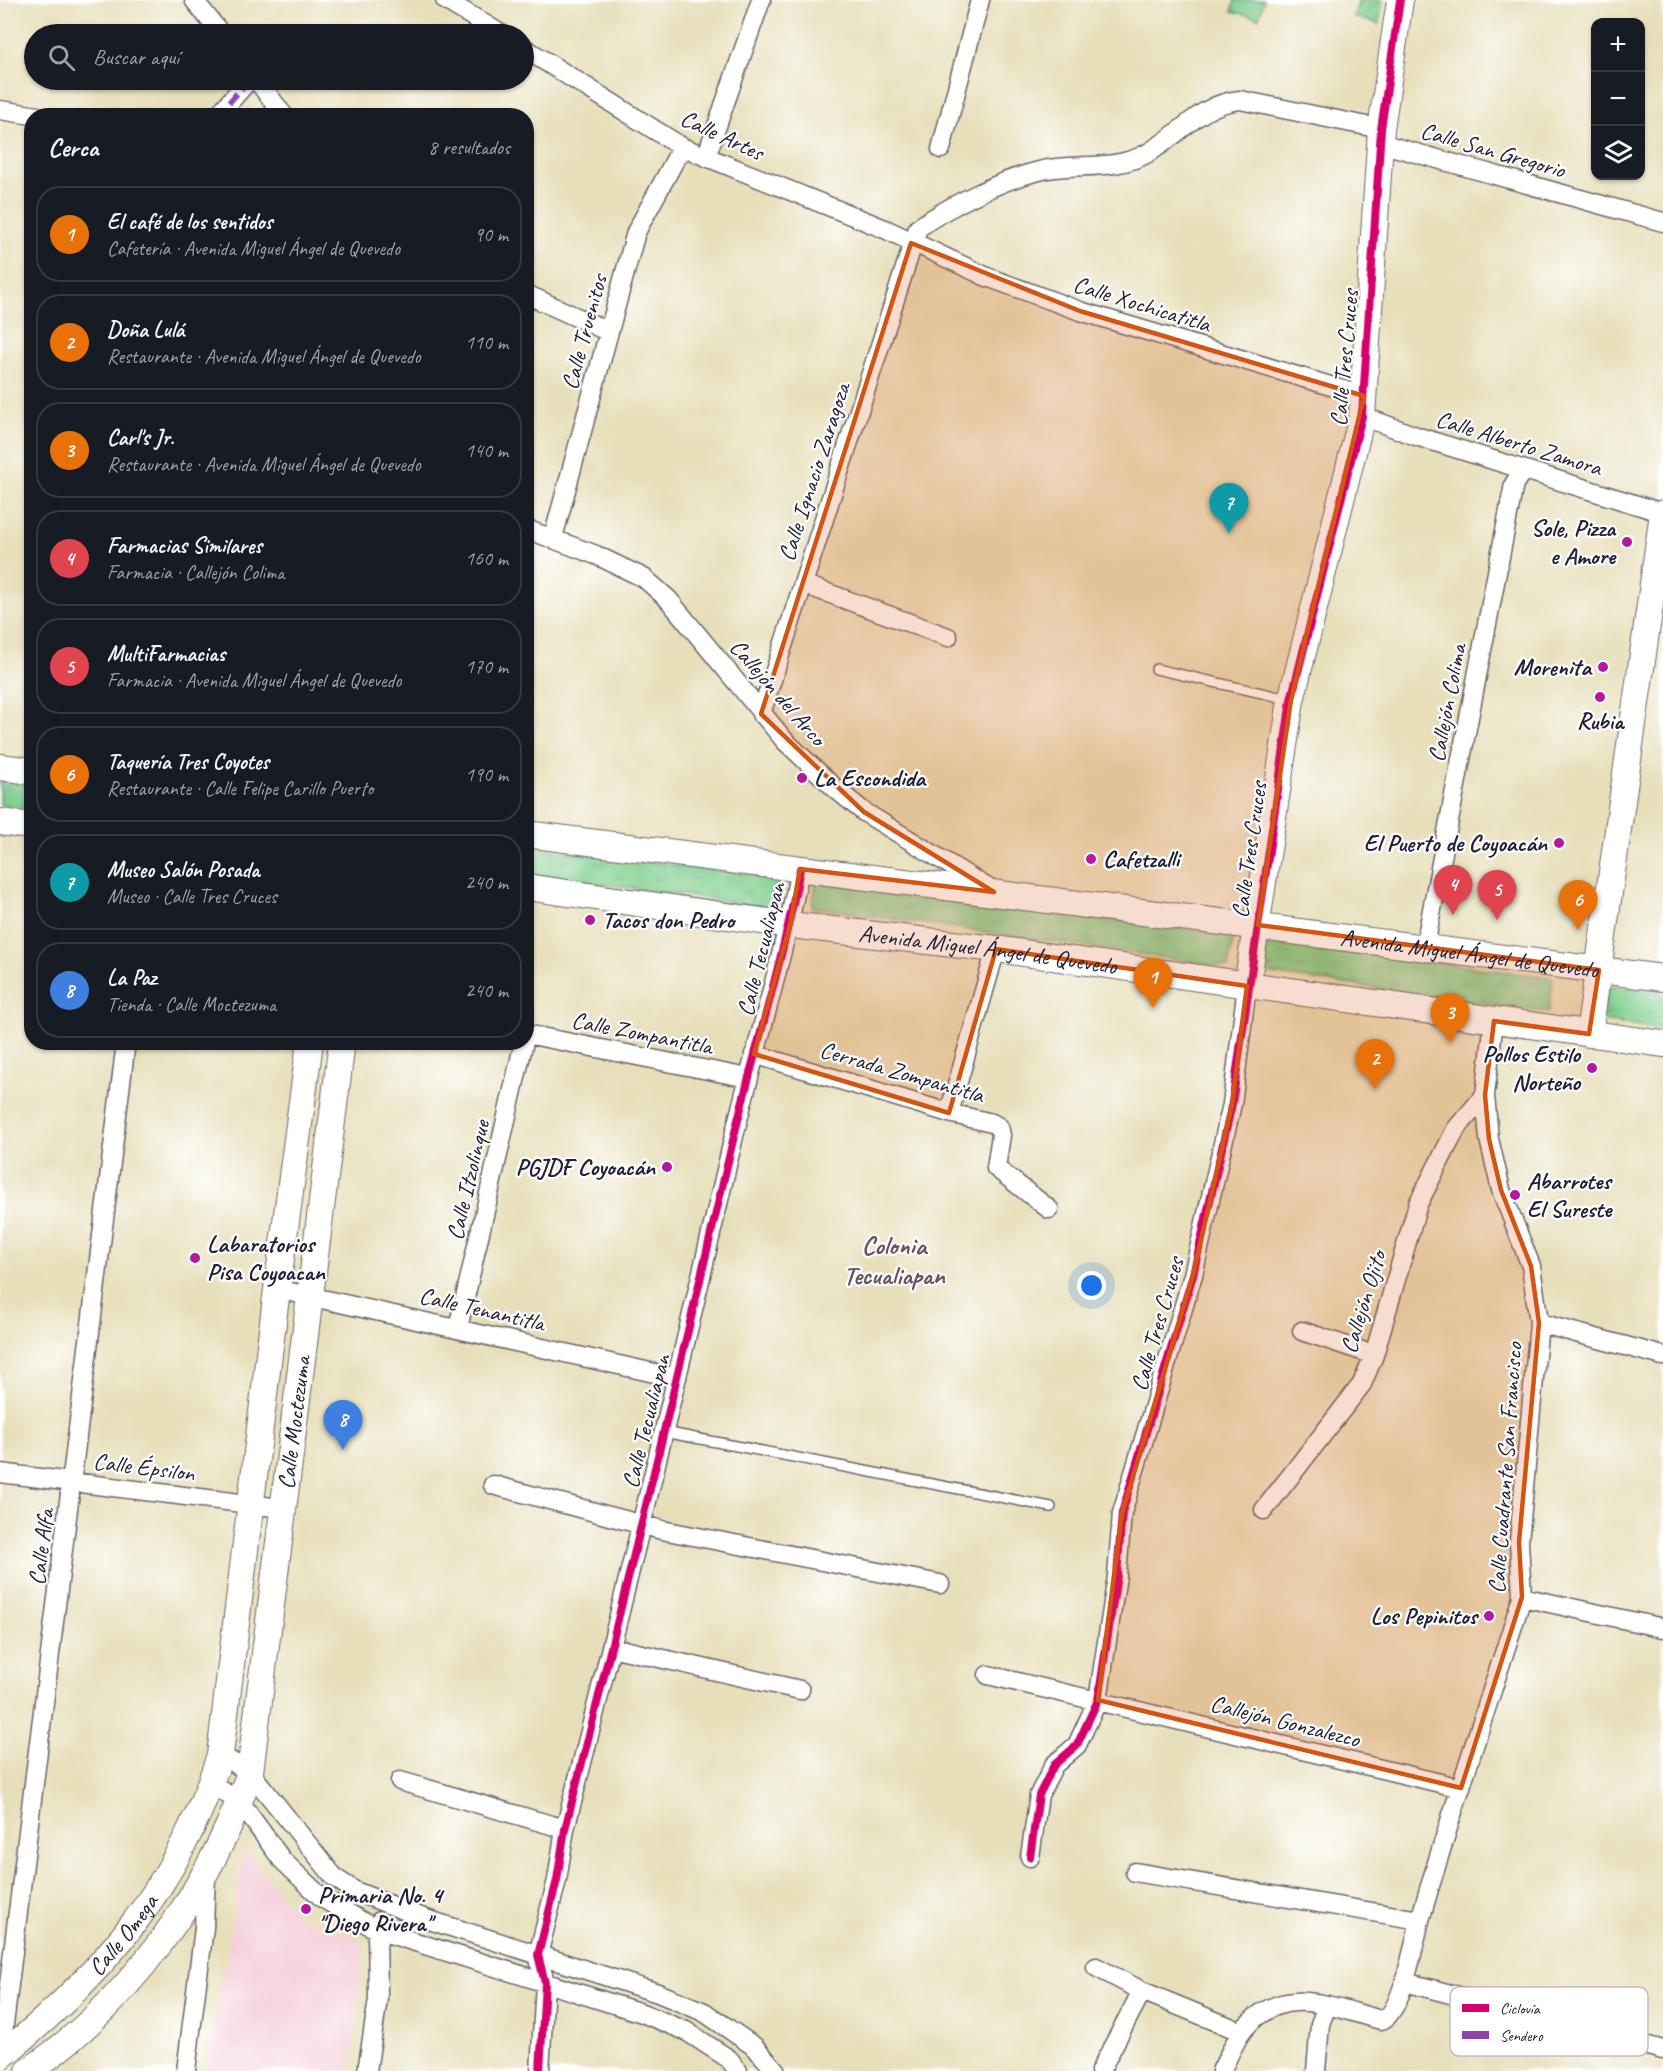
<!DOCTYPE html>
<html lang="es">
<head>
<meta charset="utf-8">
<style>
	body { margin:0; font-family:Caveat,sans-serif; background:#242831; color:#f1f3f6 }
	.controls { position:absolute; right:18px; top:18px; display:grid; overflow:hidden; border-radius:12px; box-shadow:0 2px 4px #0004 }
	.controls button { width:54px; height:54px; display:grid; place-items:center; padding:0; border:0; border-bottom:2px solid #363941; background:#171b24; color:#f1f3f6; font:30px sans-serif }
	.you { position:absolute; left:1092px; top:1286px; width:21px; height:21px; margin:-15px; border:4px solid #fff; border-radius:50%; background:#1a73e8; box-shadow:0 0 0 9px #1a73e833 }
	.badge { display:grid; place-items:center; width:39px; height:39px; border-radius:50%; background:#d93025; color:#fff; font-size:20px; font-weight:700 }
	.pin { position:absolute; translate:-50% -50px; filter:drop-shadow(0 2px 3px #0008) }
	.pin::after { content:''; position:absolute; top:32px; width:21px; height:18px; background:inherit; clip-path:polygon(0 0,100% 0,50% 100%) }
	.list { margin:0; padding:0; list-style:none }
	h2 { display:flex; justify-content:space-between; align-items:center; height:78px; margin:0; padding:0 24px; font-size:26px }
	h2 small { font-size:20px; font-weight:400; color:#9ea1a6 }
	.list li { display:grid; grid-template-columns:39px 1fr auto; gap:18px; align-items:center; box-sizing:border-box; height:96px; margin:0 12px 12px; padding:0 12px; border:2px solid #363941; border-radius:24px }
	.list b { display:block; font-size:22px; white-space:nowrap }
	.list p { margin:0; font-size:20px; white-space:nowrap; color:#9ea1a6 }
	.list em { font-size:20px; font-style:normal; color:#9ea1a6 }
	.icon { flex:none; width:33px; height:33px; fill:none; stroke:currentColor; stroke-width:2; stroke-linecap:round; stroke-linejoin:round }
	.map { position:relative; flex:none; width:1663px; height:2071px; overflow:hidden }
	.search { position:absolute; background:#171b24; box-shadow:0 2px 4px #0004; left:24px; top:24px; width:510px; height:66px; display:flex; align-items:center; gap:15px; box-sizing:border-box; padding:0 21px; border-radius:33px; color:#9ea1a6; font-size:22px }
	.panel { position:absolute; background:#171b24; box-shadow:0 2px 4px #0004; left:24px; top:108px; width:510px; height:942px; border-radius:24px }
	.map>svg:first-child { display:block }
	.built { fill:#f5cfda }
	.grass { fill:url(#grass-tufts); stroke:#517864; stroke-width:1.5 }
	.park { fill:#80cf8e; stroke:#517864; stroke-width:1.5 }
	.garden { fill:url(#garden-furrows); stroke:#517864; stroke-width:1.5 }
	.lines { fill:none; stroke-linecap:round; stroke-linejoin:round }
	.lane-casing { stroke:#676467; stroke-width:12 }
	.street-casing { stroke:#676467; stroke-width:21 }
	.secondary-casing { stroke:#676467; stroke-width:28 }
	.lane { stroke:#fff; stroke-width:9 }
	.street { stroke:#fff; stroke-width:18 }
	.secondary { stroke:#fff; stroke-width:26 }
	.quiet { stroke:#8e44ad; stroke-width:6; stroke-dasharray:12 6; stroke-linecap:butt }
	.cycleway-casing { stroke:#fff; stroke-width:11 }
	.cycleway { stroke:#d6006c; stroke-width:8 }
	.marked { fill:#d45411; fill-opacity:0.2; stroke:#d45411; stroke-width:4.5; stroke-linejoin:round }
	.poi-dot { fill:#b5179e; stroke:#fff; stroke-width:2 }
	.labels { text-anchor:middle; stroke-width:4.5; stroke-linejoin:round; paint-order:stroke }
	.street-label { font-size:24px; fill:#22223b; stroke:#fff }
	.poi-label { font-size:24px; font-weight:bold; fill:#22223b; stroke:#fff; text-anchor:end }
	.neighbourhood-label { font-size:26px; font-weight:bold; fill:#6f505e; stroke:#fff }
	.key { fill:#fff; stroke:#bdbdc4; stroke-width:1.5 }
	.key-label { font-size:16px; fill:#22223b }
</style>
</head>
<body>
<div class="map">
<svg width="1663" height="2071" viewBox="0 0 1663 2071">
	<defs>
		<pattern id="grass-tufts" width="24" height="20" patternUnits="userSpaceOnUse" patternTransform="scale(1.5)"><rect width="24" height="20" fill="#80cf8e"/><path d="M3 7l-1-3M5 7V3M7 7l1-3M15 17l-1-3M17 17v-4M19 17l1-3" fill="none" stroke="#6eb17b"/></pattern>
		<pattern id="garden-furrows" width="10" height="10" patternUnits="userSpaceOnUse" patternTransform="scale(1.5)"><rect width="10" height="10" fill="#80cf8e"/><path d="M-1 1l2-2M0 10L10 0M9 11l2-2" fill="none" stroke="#6eb17b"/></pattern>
	</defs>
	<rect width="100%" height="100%" fill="#fff"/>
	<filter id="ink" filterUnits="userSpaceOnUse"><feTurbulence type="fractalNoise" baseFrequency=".0167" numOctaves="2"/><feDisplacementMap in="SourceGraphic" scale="12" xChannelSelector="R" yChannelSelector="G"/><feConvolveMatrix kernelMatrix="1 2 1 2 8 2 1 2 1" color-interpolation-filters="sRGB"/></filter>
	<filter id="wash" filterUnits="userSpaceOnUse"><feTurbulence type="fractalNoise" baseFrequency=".008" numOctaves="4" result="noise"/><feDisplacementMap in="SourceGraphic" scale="24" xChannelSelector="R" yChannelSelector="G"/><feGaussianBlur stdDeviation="1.35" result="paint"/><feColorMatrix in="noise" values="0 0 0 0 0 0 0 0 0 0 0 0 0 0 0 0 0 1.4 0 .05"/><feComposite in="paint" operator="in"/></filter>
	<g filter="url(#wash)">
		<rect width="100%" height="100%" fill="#e7dfba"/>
		<path class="built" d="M245,1848L296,1915L360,1940L364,1952L350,2071H207Z"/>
		<path class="grass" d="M0,781L31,785V809L0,805Z
			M527,847L778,878L774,908L527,873Z
			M816,882L1234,935L1228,967L812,907Z
			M1265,939L1553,978L1549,1012L1257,972Z
			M1608,986L1663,993V1029L1603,1021Z"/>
		<path class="park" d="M1235,0H1264L1259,18L1232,11Z"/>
		<path class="garden" d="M1359,0H1383L1379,24L1354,17Z"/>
	</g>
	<g filter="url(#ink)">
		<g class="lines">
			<defs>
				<path id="lane" d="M1156,669L1288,699
					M664,1432L1051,1507"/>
				<path id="street" d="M194,0L221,34
					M445,0L501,34
					M524,48L682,147L885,229L987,277L1080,311L1364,396
					M257,80L284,116
					M0,110L38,116
					M217,116L249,80
					M1380,143L1663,222
					M941,149L980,0
					M706,157L761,0
					M526,294L609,332
					M1362,416L1416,436L1663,513
					M526,529L596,555L644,578L668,599L785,741L837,790L864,812L991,890
					M553,538L636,232L682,147
					M803,584L948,637
					M761,714L918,228C952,204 1003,179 1043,170C1078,163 1114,171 1146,154C1181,135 1199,104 1240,100L1381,129
					M1425,946L1514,484L1523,470
					M526,1034L748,1078
					M754,1054L949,1113L992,1123L999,1127L1001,1135L996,1168L1049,1209
					M949,1113L996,949
					M277,1289L677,1378
					M1539,1323L1663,1356
					M458,1328L524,1042
					M1302,1331L1374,1355
					M0,1473L281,1508
					M493,1485L662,1530L940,1584
					M1264,1510L1362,1384L1374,1355L1418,1204L1456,1129L1485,1095
					M1522,1597L1663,1628
					M611,1647L800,1690
					M988,1675L1461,1788
					M220,1755L250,1772L335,1878L355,1891L426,1919L658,1993L704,2012L755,2047L776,2071
					M400,1781L565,1829
					M211,1784L240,1802L282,1860L322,1898L377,1930L642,2013L686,2031L729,2059L738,2071
					M1030,1857L1039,1795L1054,1765L1077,1745L1098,1700L1117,1576L1122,1513L1193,1275L1232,1104L1247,986
					M1135,1872L1420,1920
					M1096,1967L1142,1991L1242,2032
					M1405,1982L1663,2050
					M0,2057L126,1042
					M186,2071L204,1928L206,1874
					M367,2071L378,1999L377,1930L380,1921
					M540,2071L545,1983L538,1955L557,1880L565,1829C623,1605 677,1379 730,1153C752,1058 782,965 800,869
					M1100,2071L1142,1991
					M1221,2071C1228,2058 1234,2042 1243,2030C1283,1982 1331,2007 1381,2020C1401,2016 1415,1940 1420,1920C1451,1812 1488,1705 1522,1597L1519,1542L1539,1323L1531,1266L1501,1190L1489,1139L1485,1095L1494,1021
					M1316,2071L1320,2024L1327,2006"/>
				<g id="secondary">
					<path d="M0,767L32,771"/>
					<path d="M0,822L32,826"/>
					<path id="s1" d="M526,834L1663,978"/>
					<path id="s2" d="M526,887L790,925L996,949L1663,1044"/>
					<path d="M1247,986L1291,700L1362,416L1381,129L1400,0"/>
					<path d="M1589,1034L1663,513"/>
					<path id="s3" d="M0,2057C104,1974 179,1884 220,1755L277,1289L310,1042"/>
					<path id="s4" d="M29,2071C132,2000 209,1891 250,1772L342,1042"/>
				</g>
			</defs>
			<use href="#lane" class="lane-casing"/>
			<use href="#street" class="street-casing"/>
			<use href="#secondary" class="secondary-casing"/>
			<use href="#lane" class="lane"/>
			<use href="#street" class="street"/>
			<use href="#secondary" class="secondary"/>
			<path class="quiet" d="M217,116L249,80"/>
			<defs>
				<path id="cycleway" d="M1030,1857L1039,1795L1054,1765L1077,1745L1098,1700L1117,1576L1122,1513L1193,1275L1232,1104L1291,700L1362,416L1381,129L1400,0
					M540,2071L545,1983L538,1955L557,1880L565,1829C623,1605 677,1379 730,1153C752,1058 782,965 800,869"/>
			</defs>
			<use href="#cycleway" class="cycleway-casing"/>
			<use href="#cycleway" class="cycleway"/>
		</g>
	</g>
	<path class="marked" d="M911,243L1080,311L1364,396L1291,700L1258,925L1599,970L1589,1034L1494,1021L1485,1095L1489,1139L1501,1190L1531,1266L1539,1323L1519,1542L1522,1597L1461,1788L1098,1700L1122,1513L1193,1275L1232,1104L1247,986L996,949L949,1113L754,1054L790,925L800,869L994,892L864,812L761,714Z"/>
	<g class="poi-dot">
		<circle cx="1627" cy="542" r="6"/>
		<circle cx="1603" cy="667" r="6"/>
		<circle cx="1600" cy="697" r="6"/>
		<circle cx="802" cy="778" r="6"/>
		<circle cx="1559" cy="843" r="6"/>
		<circle cx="1091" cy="859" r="6"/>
		<circle cx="590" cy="920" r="6"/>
		<circle cx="1592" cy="1068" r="6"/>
		<circle cx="667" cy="1167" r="6"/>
		<circle cx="1515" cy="1195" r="6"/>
		<circle cx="195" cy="1258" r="6"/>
		<circle cx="1489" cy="1616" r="6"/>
		<circle cx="306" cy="1909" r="6"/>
	</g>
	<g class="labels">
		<g class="street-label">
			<text transform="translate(722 135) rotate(25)" y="8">Calle Artes</text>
			<text transform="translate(1493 150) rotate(16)" y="8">Calle San Gregorio</text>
			<text transform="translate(1142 304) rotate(17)" y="8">Calle Xochicatitla</text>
			<text transform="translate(584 332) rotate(-75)" y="8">Calle Truenitos</text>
			<text transform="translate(1344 358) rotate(-85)" y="8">Calle Tres Cruces</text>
			<text transform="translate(1519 443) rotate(17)" y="8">Calle Alberto Zamora</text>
			<text transform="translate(814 472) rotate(-72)" y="8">Calle Ignacio Zaragoza</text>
			<text transform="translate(778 692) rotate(49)" y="8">Callejón del Arco</text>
			<text transform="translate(1447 703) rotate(-79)" y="8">Callejón Colima</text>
			<text transform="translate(1249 850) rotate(-82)" y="8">Calle Tres Cruces</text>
			<text transform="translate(761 949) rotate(-76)" y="8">Calle Tecualiapan</text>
			<text dy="8" stroke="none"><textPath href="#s2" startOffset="466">Avenida Miguel Ángel de Quevedo</textPath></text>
			<text dy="8" stroke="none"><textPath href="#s1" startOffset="951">Avenida Miguel Ángel de Quevedo</textPath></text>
			<text transform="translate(642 1033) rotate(11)" y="8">Calle Zompantitla</text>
			<text transform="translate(902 1072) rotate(16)" y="8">Cerrada Zompantitla</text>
			<text transform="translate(468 1180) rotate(-77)" y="8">Calle Itzolinque</text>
			<text transform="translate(1363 1302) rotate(-73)" y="8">Callejón Ojito</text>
			<text transform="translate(482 1309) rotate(13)" y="8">Calle Tenantitla</text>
			<text transform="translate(1157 1324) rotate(-74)" y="8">Calle Tres Cruces</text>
			<text transform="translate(646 1421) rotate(-76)" y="8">Calle Tecualiapan</text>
			<text dy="8" stroke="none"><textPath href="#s4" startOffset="730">Calle Moctezuma</textPath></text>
			<text transform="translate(144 1467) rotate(7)" y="8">Calle Épsilon</text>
			<text transform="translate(1505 1468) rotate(-86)" y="8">Calle Cuadrante San Francisco</text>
			<text transform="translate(41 1547) rotate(-83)" y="8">Calle Alfa</text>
			<text transform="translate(1285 1721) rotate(14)" y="8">Callejón Gonzalezco</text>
			<text dy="8" stroke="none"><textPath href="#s3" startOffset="174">Calle Omega</textPath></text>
		</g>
		<g class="poi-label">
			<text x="1615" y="536">Sole, Pizza<tspan x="1615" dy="28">e Amore</tspan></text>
			<text x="1591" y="675">Morenita</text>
			<text x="1600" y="729" text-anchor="middle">Rubia</text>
			<text x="814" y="786" text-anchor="start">La Escondida</text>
			<text x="1547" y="851">El Puerto de Coyoacán</text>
			<text x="1103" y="867" text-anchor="start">Cafetzalli</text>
			<text x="602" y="928" text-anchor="start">Tacos don Pedro</text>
			<text x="1580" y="1062">Pollos Estilo<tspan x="1580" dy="28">Norteño</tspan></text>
			<text x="655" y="1175">PGJDF Coyoacán</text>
			<text x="1527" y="1189" text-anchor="start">Abarrotes<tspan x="1527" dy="28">El Sureste</tspan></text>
			<text x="207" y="1252" text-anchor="start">Labaratorios<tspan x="207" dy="28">Pisa Coyoacan</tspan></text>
			<text x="1477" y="1624">Los Pepinitos</text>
			<text x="318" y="1903" text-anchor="start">Primaria No. 4<tspan x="318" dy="28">"Diego Rivera"</tspan></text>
		</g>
		<g class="neighbourhood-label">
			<text x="894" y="1254">Colonia<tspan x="894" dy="30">Tecualiapan</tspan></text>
		</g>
	</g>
	<rect x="1450" y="1987" width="198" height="69" rx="9" class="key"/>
	<rect x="1462" y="2004" width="27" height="8" fill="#d6006c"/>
	<rect x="1462" y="2031" width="27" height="8" fill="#8e44ad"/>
	<g class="key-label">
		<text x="1500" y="2014">Ciclovía</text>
		<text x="1500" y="2041">Sendero</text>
	</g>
</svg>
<div class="controls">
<button>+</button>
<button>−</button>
<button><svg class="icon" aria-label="layers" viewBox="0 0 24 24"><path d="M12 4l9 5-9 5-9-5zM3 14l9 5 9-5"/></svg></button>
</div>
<div class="you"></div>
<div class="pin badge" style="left:1153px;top:1008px;background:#e8710a">1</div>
<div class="pin badge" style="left:1375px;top:1089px;background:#e8710a">2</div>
<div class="pin badge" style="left:1450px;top:1043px;background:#e8710a">3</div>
<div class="pin badge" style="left:1453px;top:915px;background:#e0444e">4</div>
<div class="pin badge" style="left:1497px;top:920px;background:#e0444e">5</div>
<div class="pin badge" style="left:1578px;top:930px;background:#e8710a">6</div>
<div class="pin badge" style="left:1229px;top:533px;background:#0f9aa8">7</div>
<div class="pin badge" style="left:343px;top:1450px;background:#3f7fe0">8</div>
<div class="search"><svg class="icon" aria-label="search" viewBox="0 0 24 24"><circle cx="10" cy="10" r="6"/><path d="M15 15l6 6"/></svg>Buscar aquí</div>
<section class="panel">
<h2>Cerca<small>8 resultados</small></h2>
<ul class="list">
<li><span class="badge" style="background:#e8710a">1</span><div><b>El café de los sentidos</b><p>Cafetería · Avenida Miguel Ángel de Quevedo</p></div><em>90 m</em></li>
<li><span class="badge" style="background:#e8710a">2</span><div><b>Doña Lulá</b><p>Restaurante · Avenida Miguel Ángel de Quevedo</p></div><em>110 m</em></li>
<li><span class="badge" style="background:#e8710a">3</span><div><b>Carl's Jr.</b><p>Restaurante · Avenida Miguel Ángel de Quevedo</p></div><em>140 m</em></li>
<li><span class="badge" style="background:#e0444e">4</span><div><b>Farmacias Similares</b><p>Farmacia · Callejón Colima</p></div><em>160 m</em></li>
<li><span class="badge" style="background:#e0444e">5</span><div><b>MultiFarmacias</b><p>Farmacia · Avenida Miguel Ángel de Quevedo</p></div><em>170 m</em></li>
<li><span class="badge" style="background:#e8710a">6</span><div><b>Taquería Tres Coyotes</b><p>Restaurante · Calle Felipe Carillo Puerto</p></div><em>190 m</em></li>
<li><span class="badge" style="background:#0f9aa8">7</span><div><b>Museo Salón Posada</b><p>Museo · Calle Tres Cruces</p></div><em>240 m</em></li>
<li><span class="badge" style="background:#3f7fe0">8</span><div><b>La Paz</b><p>Tienda · Calle Moctezuma</p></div><em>240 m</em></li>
</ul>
</section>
</div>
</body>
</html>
